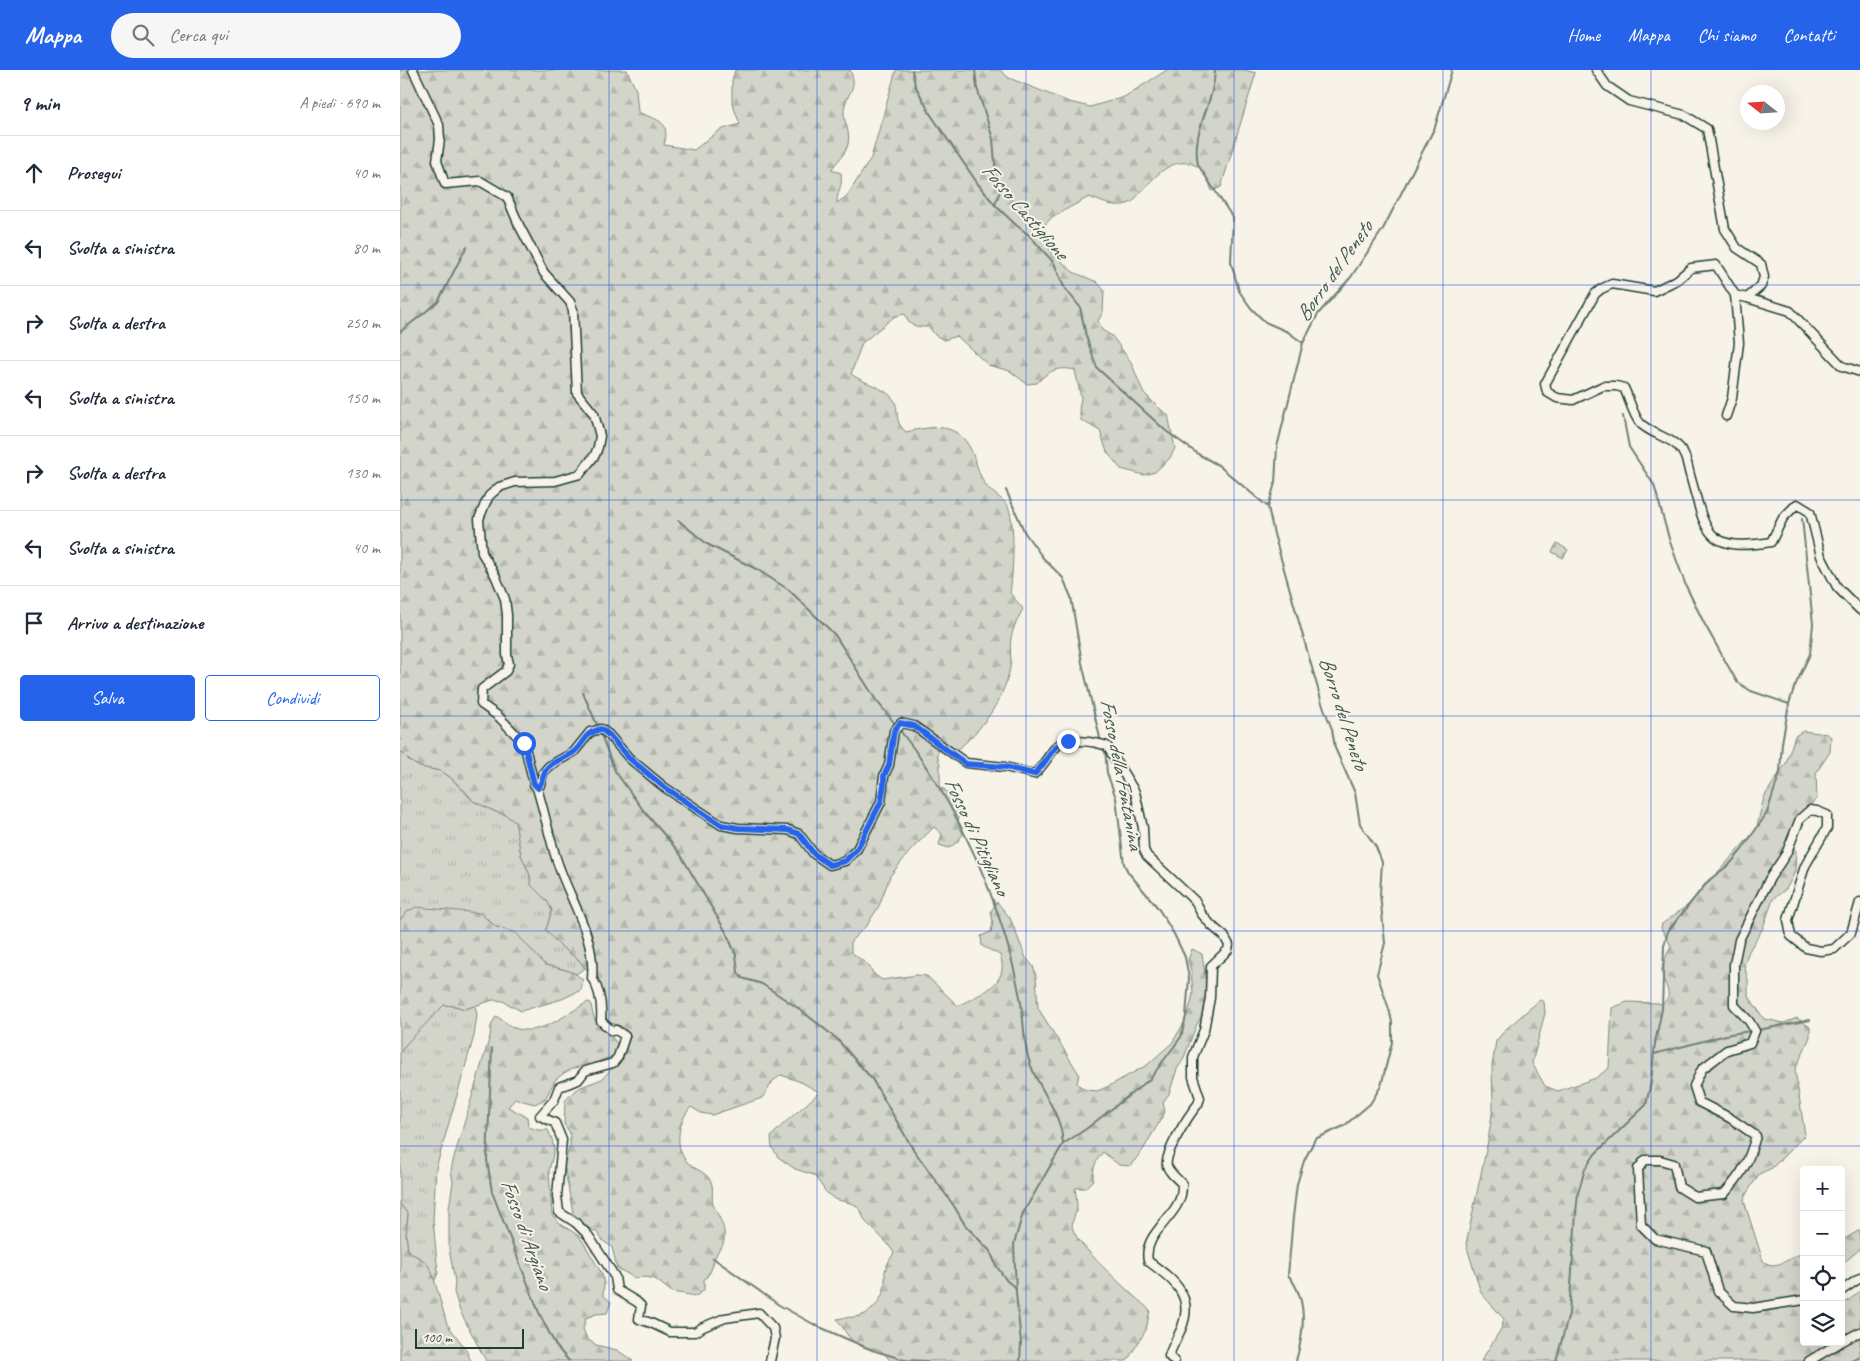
<!DOCTYPE html>
<html lang="it">
<head>
<meta charset="utf-8">
<style>
	body { margin:0; font-family:Caveat,sans-serif; background:#f6f6f7; color:#1f2937 }
	.controls { position:absolute; right:15px; bottom:15px; display:grid; overflow:hidden; border-radius:5px; box-shadow:0 5px 20px #0002 }
	.controls button { width:45px; height:45px; display:grid; place-items:center; padding:0; border:0; border-bottom:1px solid #e0e1e3; background:#fff; color:#1f2937; font:25px sans-serif }
	.compass { position:absolute; left:1340px; top:15px; width:45px; height:45px; border-radius:50%; background:#fff; box-shadow:0 5px 20px #0002; rotate:287deg }
	.scale { position:absolute; left:15px; bottom:12px; width:109px; box-sizing:border-box; padding-left:5px; border:2px solid #1f3d34; border-top:0; font-size:14px; line-height:18px; white-space:nowrap; color:#1f3d34; -webkit-text-stroke:4px #f7f3e8; paint-order:stroke }
	.stop { position:absolute; width:15px; height:15px; margin:-11px; border:4px solid #2563eb; border-radius:50%; background:#fff }
	.stop.end { background:#2563eb; border-color:#fff; box-shadow:0 1px 5px #0008 }
	.list { margin:0; padding:0; list-style:none }
	h2 { display:flex; justify-content:space-between; align-items:center; height:65px; margin:0; padding:0 20px; font-size:21px }
	h2 small { font-size:16px; font-weight:400; color:#747a83 }
	.list li { display:grid; grid-template-columns:32px 1fr auto; gap:15px; align-items:center; box-sizing:border-box; height:75px; padding:0 20px; border-top:1px solid #e0e1e3 }
	.list b { display:block; font-size:19px; white-space:nowrap }
	.list em { font-size:16px; font-style:normal; color:#747a83 }
	.actions { display:flex; gap:10px; padding:15px 20px }
	.actions a { flex:1; padding:11px 0; border:1px solid #2563eb; border-radius:5px; text-align:center; font-size:18px; color:#2563eb }
	.actions .main { background:#2563eb; color:#fff }
	.icon { flex:none; width:28px; height:28px; fill:none; stroke:currentColor; stroke-width:2; stroke-linecap:round; stroke-linejoin:round }
	.map { position:relative; flex:none; width:1460px; height:1291px; overflow:hidden }
	header { display:flex; align-items:center; gap:30px; box-sizing:border-box; height:70px; padding:0 25px; background:#2563eb; color:#fff }
	header strong { font-size:24px }
	nav { display:flex; gap:28px; margin-inline-start:auto; font-size:18px }
	.search { width:350px; height:45px; background:#f6f6f7; display:flex; align-items:center; gap:12px; box-sizing:border-box; padding:0 18px; border-radius:28px; color:#747a83; font-size:19px }
	main { display:flex }
	aside { flex:1; background:#fff }
	.map>svg:first-child { display:block }
	.grass { fill:url(#grass-tufts); stroke:#79897f }
	.forest { fill:url(#forest-firs); stroke:#79897f }
	.cemetery { fill:url(#cemetery-stones); stroke:#79897f }
	.lines { fill:none; stroke-linecap:round; stroke-linejoin:round }
	.stream { stroke:#6f8077; stroke-width:2 }
	.minor-casing { stroke:#1f3d34; stroke-width:11 }
	.minor { stroke:#f7f3e8; stroke-width:8 }
	.route { stroke:#2563eb; stroke-width:6 }
	.grid { fill:none; stroke:#1d4ed8; stroke-width:1; stroke-opacity:0.55 }
	.labels { text-anchor:middle; stroke-width:4; stroke-linejoin:round; paint-order:stroke }
	.water-label { font-size:21px; font-style:italic; fill:#405950; stroke:#f7f3e8 }
</style>
</head>
<body>
<header>
<strong>Mappa</strong>
<div class="search"><svg class="icon" aria-label="search" viewBox="0 0 24 24"><circle cx="10" cy="10" r="6"/><path d="M15 15l6 6"/></svg>Cerca qui</div>
<nav><a>Home</a><a>Mappa</a><a>Chi siamo</a><a>Contatti</a></nav>
</header>
<main>
<aside>
<h2>9 min<small>A piedi · 690 m</small></h2>
<ul class="list">
<li><svg class="icon" aria-label="ahead" viewBox="0 0 24 24"><path d="M12 20V5M6 11l6-6 6 6"/></svg><div><b>Prosegui</b></div><em>40 m</em></li>
<li><svg class="icon" aria-label="left" viewBox="0 0 24 24"><path d="M17 20v-9H6M10 6l-5 5 5 5"/></svg><div><b>Svolta a sinistra</b></div><em>80 m</em></li>
<li><svg class="icon" aria-label="right" viewBox="0 0 24 24"><path d="M7 20v-9h11M14 6l5 5-5 5"/></svg><div><b>Svolta a destra</b></div><em>250 m</em></li>
<li><svg class="icon" aria-label="left" viewBox="0 0 24 24"><path d="M17 20v-9H6M10 6l-5 5 5 5"/></svg><div><b>Svolta a sinistra</b></div><em>150 m</em></li>
<li><svg class="icon" aria-label="right" viewBox="0 0 24 24"><path d="M7 20v-9h11M14 6l5 5-5 5"/></svg><div><b>Svolta a destra</b></div><em>130 m</em></li>
<li><svg class="icon" aria-label="left" viewBox="0 0 24 24"><path d="M17 20v-9H6M10 6l-5 5 5 5"/></svg><div><b>Svolta a sinistra</b></div><em>40 m</em></li>
<li><svg class="icon" aria-label="arrive" viewBox="0 0 24 24"><path d="M6 21V4h12l-3 4 3 4H6"/></svg><div><b>Arrivo a destinazione</b></div></li>
</ul>
<div class="actions"><a class="main">Salva</a><a>Condividi</a></div>
</aside>
<div class="map">
<svg width="1460" height="1291" viewBox="0 0 1460 1291">
	<defs>
		<pattern id="grass-tufts" width="24" height="20" patternUnits="userSpaceOnUse" patternTransform="scale(1.25)"><rect width="24" height="20" fill="#d3d5ca"/><path d="M3 7l-1-3M5 7V3M7 7l1-3M15 17l-1-3M17 17v-4M19 17l1-3" fill="none" stroke="#b5b8ae"/></pattern>
		<pattern id="forest-firs" width="22" height="20" patternUnits="userSpaceOnUse" patternTransform="scale(1.25)"><rect width="22" height="20" fill="#d3d5ca"/><path d="M5 1l3.5 6h-7zM16 11l3.5 6h-7z" fill="#b5b8ae"/></pattern>
		<pattern id="cemetery-stones" width="16" height="16" patternUnits="userSpaceOnUse" patternTransform="scale(1.25)"><rect width="16" height="16" fill="#d3d5ca"/><path d="M2 7V4a2 2 0 0 1 4 0v3zM10 15v-3a2 2 0 0 1 4 0v3z" fill="#b5b8ae"/></pattern>
	</defs>
	<rect width="100%" height="100%" fill="#f7f3e8"/>
	<filter id="ink" filterUnits="userSpaceOnUse"><feTurbulence type="fractalNoise" baseFrequency=".02" numOctaves="2"/><feDisplacementMap in="SourceGraphic" scale="10" xChannelSelector="R" yChannelSelector="G"/><feConvolveMatrix kernelMatrix="1 2 1 2 8 2 1 2 1" color-interpolation-filters="sRGB"/></filter>
	<g filter="url(#ink)">
		<path class="grass" d="M0,681L10,691L20,697L41,701L50,707L73,731L96,742L106,745L116,752L121,785L130,805L131,815L147,831L152,840L146,860L169,883L178,889L185,898L176,904L166,900L145,895L116,864L96,857L88,849L7,842L0,850Z
			M44,935L55,936L65,939L75,935L77,945L74,966L36,1098L33,1150L38,1203L34,1212C30,1193 23,1190 8,1181L6,1164L8,1144L0,1134V983L6,973Z"/>
		<path class="forest" d="M0,0H227L236,20L238,42C257,51 271,49 264,75L294,80L320,60L340,54L332,33V11L335,0H450C459,20 446,22 444,40C443,51 451,62 448,74C446,84 437,91 431,100L441,103C443,117 437,120 437,133L447,126L471,88L496,0H600L609,8L669,32L690,37L724,27L767,0H845L856,3L821,117L812,121C808,109 803,95 788,93C766,90 752,111 738,125C736,128 733,132 730,133C714,139 703,132 689,127L652,147L644,156L652,187H657L673,202L697,212L704,220L703,242L698,251L702,260L712,266L731,292L743,322L759,338L768,345L775,378L770,388L755,402L744,405L721,399L707,382L700,361L681,350L679,339L681,328L675,300C658,296 648,301 637,313L627,314L610,301L588,295L557,266L544,270L535,265L529,257H518L509,253L505,244L495,246L462,273L451,304C464,314 484,316 494,330C498,337 496,346 499,353C500,356 504,360 506,362C534,356 558,351 572,382C576,392 578,402 583,411C589,422 600,426 607,435C616,448 613,506 610,523L623,539C618,548 613,558 611,568C609,578 612,588 610,598C603,632 582,659 556,681L543,675L537,684L540,695V716L560,733L558,754L563,764L557,772L549,778L539,775L542,764L534,757L511,780L490,806L479,836L467,855L451,871V882L468,895L474,904L482,910L517,905L527,906L558,936C579,924 611,915 600,885L582,876L581,866L591,862L593,852L591,841L597,832L610,848L626,888L633,896L636,906L638,938L679,1004L677,1014L686,1020L697,1021L707,1017L747,995L772,973L784,953L791,933L793,923L791,901L788,890L792,879L802,884L807,917L806,938L796,956L783,990L777,999L769,1024L763,1032L765,1042L743,1080L730,1096L719,1095L703,1082C695,1091 693,1098 693,1110L685,1118H675C676,1125 677,1132 677,1138C676,1145 670,1152 673,1160C679,1177 734,1227 750,1240L746,1260L727,1291H490C478,1272 472,1283 457,1274C448,1269 443,1257 437,1249C444,1247 453,1248 460,1246C474,1242 484,1227 485,1213C485,1209 485,1205 485,1201C487,1194 490,1189 494,1183L488,1174L465,1151L461,1141L454,1134L434,1129L426,1122L414,1105L395,1099L378,1087L372,1077L371,1067C385,1050 404,1038 419,1022L401,1012L381,1005L373,1011L362,1028L312,1045L301,1043L291,1037C278,1051 273,1078 288,1093C295,1100 306,1101 311,1112C314,1118 311,1127 313,1134C318,1147 328,1158 323,1174C322,1178 318,1180 317,1183C311,1195 314,1200 304,1210V1220L296,1226L272,1222L255,1209L246,1207L235,1208L217,1198L212,1177L203,1171L197,1162L188,1158L173,1143L164,1095L170,1075V1063L164,1054L165,1031L172,1023L181,1017L202,1009L223,987L231,965L221,956L211,953L203,945L194,904L185,898L178,889L160,876L146,860L152,840L147,831L131,815L130,805L121,785L115,752L106,745L96,742L73,731L66,722L50,707L41,701L20,697L10,691L0,681Z
			M1403,661L1427,664L1431,667L1430,682L1416,703L1417,729L1398,745L1388,771L1396,781L1395,801L1391,810L1386,819L1373,829L1363,858L1349,881L1344,895L1348,910V925L1364,949L1384,953L1397,948L1410,957V967L1395,1000L1405,1065L1372,1098L1359,1104L1345,1126L1344,1131L1363,1191C1377,1202 1390,1186 1404,1183V1272H1441V1234L1448,1231L1460,1221V1291H1081L1101,1259L1104,1249L1081,1223L1066,1174L1088,1071L1093,1037L1092,996L1096,971L1106,959L1140,930L1144,932L1145,943L1132,993L1145,1016L1158,1021L1196,1008L1209,998L1212,938L1227,932L1257,933L1262,934C1277,924 1260,912 1262,899C1263,891 1268,883 1271,876L1261,858L1262,854L1288,835L1356,760L1364,727L1386,693L1395,666Z
			M16,837L80,843L96,857L116,863L145,895L166,900L176,904L183,910L181,920L162,929L121,941L103,931L93,930L65,939L55,936L44,935L7,973L0,983V850L7,842Z
			M188,932L191,933C194,962 205,955 218,975L215,985L195,993L174,998L164,1003L155,1010L145,1029L135,1034L115,1029L108,1037L127,1047L128,1057L138,1060H148L152,1069L154,1080L149,1101L152,1145L159,1153L179,1166L185,1175L202,1204L204,1214L203,1225L211,1232L207,1243L196,1244L186,1248L183,1259L187,1269L196,1275L217,1280L233,1291H86L60,1241L54,1222L55,1211L49,1179V1138L53,1112L51,1101L53,1091L90,966L91,956L96,946C101,949 107,954 112,957C139,969 167,943 188,932Z
			M0,1134L8,1144L6,1164L8,1181L26,1192L32,1202L47,1254L65,1278L71,1291H0Z
			M1460,1160V1179L1441,1195V1171Z"/>
		<path class="cemetery" d="M1157,473L1168,480L1163,488L1152,482Z"/>
		<g class="lines">
			<path class="stream" d="M512,0L515,15L531,45L578,114L595,135L616,155L629,165L654,193L664,217L680,237L686,266L697,298L766,361L798,384L818,395L868,437
				M575,0L577,18L593,69L596,105L600,121L595,135
				M815,0C814,36 791,58 798,95L833,148L831,192L839,221L851,238L865,252L888,262L903,273
				M0,262L38,232L67,176
				M1223,346L1229,377L1254,415L1270,472L1286,516L1304,553L1337,612L1351,621L1389,634
				M606,420L625,463L643,488L663,508L671,527L682,593L701,672
				M278,450L307,474L358,500L389,520L435,565L476,630L496,655
				M183,623L198,657
				M499,659C558,734 602,833 620,927C624,947 623,967 628,987C634,1012 653,1031 660,1056C662,1061 662,1068 663,1074
				M200,662L215,701L243,740L279,782L326,862L336,885L338,902L342,908L362,914L398,938L436,968L472,1009L513,1079L554,1136L565,1155L590,1181L597,1197L607,1211L616,1218
				M1358,960L1410,950
				M92,978L87,1090L92,1122L140,1245L156,1276L169,1291
				M1254,984L1330,964L1351,961
				M313,1188L379,1235L415,1255L472,1280L505,1290L528,1291
				M620,1291L621,1273L616,1223L614,1174L623,1143L663,1074L686,1059L750,1009L781,967L786,946L789,908L785,887L774,864L758,838L728,802L724,794L716,728L707,703L705,678
				M896,1291C904,1262 909,1230 888,1205L893,1147L897,1114L904,1091L915,1069L944,1056L970,1034L981,1016L992,972V952L989,939L977,904L985,873L980,824L982,792L976,777L960,754L955,723L935,678L932,659L922,633L874,464L868,437L875,413L877,377L903,273L918,244L951,207L983,159L1035,57L1052,0
				M1156,1291L1169,1244L1176,1143L1178,1123L1185,1099L1195,1084L1246,1035L1251,1012L1255,973L1262,939L1264,876L1268,861L1309,810L1329,795L1341,781L1367,743L1380,702L1382,673L1389,634L1394,618L1410,584L1413,554L1402,448
				M1451,1291L1460,1287"/>
			<defs>
				<path id="minor" d="M13,0L39,55L40,69L37,91L45,114L80,111L107,127L119,155L144,203L170,232L173,240L177,323L194,344L200,366L198,377L195,385L180,404L155,411L115,412L99,417L89,426L85,434L79,449L82,483L95,505L105,529L107,545V585L109,594L106,601L82,619L81,634L98,646L124,673L134,714L137,718L140,715L143,703L149,696L174,682L190,662L201,659L209,665L229,688L264,717L321,755L338,758L388,760L399,764L414,784L430,795L445,791L457,779L481,732L484,706L489,695L494,661L501,653L514,656L566,693L605,697L634,704C644,696 648,685 657,676C665,667 696,672 707,676L735,722L743,758L744,780L747,786L796,832L801,843L811,855L824,866L829,875L828,880L811,896L810,928L804,960L793,987V1007L800,1028L798,1034C789,1045 764,1083 767,1096C770,1104 777,1108 782,1114C782,1120 781,1128 778,1133C769,1152 743,1167 748,1191C771,1208 795,1224 782,1257C778,1267 772,1276 769,1286L774,1291
					M1196,0L1207,16L1229,31L1284,45L1307,59L1325,159L1337,178L1361,194L1364,207L1361,216L1347,228L1335,225
					M1347,228L1390,241L1442,296L1460,302
					M1326,346L1332,328L1339,273L1335,225L1316,195L1291,198L1277,210L1254,221L1212,214L1201,219L1195,224L1145,314L1147,322L1157,328L1173,330L1203,316H1216L1224,318C1229,328 1233,345 1240,353C1253,366 1276,368 1283,383C1287,389 1288,398 1290,405C1306,461 1304,483 1371,472L1383,448L1397,434L1410,442L1421,486L1437,517L1460,540
					M137,718C144,741 149,765 156,788C168,827 196,866 192,908C200,920 202,937 201,951L212,961L216,960L225,966L218,987L213,993L185,1001L178,1010L159,1017L154,1030L140,1046L155,1053L162,1070L157,1126L159,1142L176,1153L188,1165L215,1207L217,1220L237,1232L241,1236L239,1249L251,1253L270,1262H295L303,1257L325,1248L359,1243L373,1258L375,1268L370,1291
					M1441,1221L1460,1208
					M1404,1230L1353,1238L1334,1236L1318,1221L1306,1181L1255,1169L1241,1155L1238,1099L1245,1090H1260L1274,1094L1279,1117L1295,1127L1324,1124C1343,1103 1348,1093 1356,1066L1330,1048L1299,1032L1294,1016L1302,999L1327,980L1350,973L1355,961L1349,951L1334,935V894L1339,870L1370,808L1386,784L1400,749L1410,740L1417,741L1427,745V758L1405,796L1388,850L1391,866L1406,878L1421,881L1434,879L1451,863L1460,832
					M1441,1272L1460,1262
					M1409,1291L1441,1272"/>
			</defs>
			<use href="#minor" class="minor-casing"/>
			<use href="#minor" class="minor"/>
		</g>
	</g>
	<g class="lines" filter="url(#ink)">
		<path class="route" d="M124,673L134,714L138,718C143,713 142,703 148,697C155,690 167,688 175,681C187,669 183,664 201,659L209,665L229,688L264,717L321,755L338,758L388,760L399,764L414,784L430,795L445,791L457,779L481,732L484,714V706L489,695L494,661L500,653L514,656L566,694L606,697L634,704C647,694 651,674 668,671"/>
	</g>
	<path class="grid" d="M209,0V1291M417,0V1291M626,0V1291M834,0V1291M1043,0V1291M1251,0V1291M0,215H1460M0,430H1460M0,646H1460M0,861H1460M0,1076H1460"/>
	<g class="labels">
		<g class="water-label">
			<text transform="translate(625 141) rotate(49)" y="7">Fosso Castiglione</text>
			<text transform="translate(934 201) rotate(-55)" y="7">Borro del Peneto</text>
			<text transform="translate(944 643) rotate(72)" y="7">Borro del Peneto</text>
			<text transform="translate(722 704) rotate(79)" y="7">Fosso della Fontanina</text>
			<text transform="translate(577 766) rotate(65)" y="7">Fosso di Pitigliano</text>
			<text transform="translate(127 1164) rotate(70)" y="7">Fosso di Argiano</text>
		</g>
	</g>
</svg>
<div class="controls">
<button>+</button>
<button>−</button>
<button><svg class="icon" aria-label="locate" viewBox="0 0 24 24"><circle cx="12" cy="12" r="6"/><path d="M12 2v4M12 18v4M2 12h4M18 12h4"/></svg></button>
<button><svg class="icon" aria-label="layers" viewBox="0 0 24 24"><path d="M12 4l9 5-9 5-9-5zM3 14l9 5 9-5"/></svg></button>
</div>
<svg class="compass" viewBox="-18 -18 36 36"><path d="M0-13l5 13h-10z" fill="#e53935"/><path d="M0 13l5-13h-10z" fill="#747a83"/></svg>
<div class="scale">100 m</div>
<div class="stop" style="left:124px;top:673px"></div>
<div class="stop end" style="left:668px;top:671px"></div>
</div>
</main>
</body>
</html>
